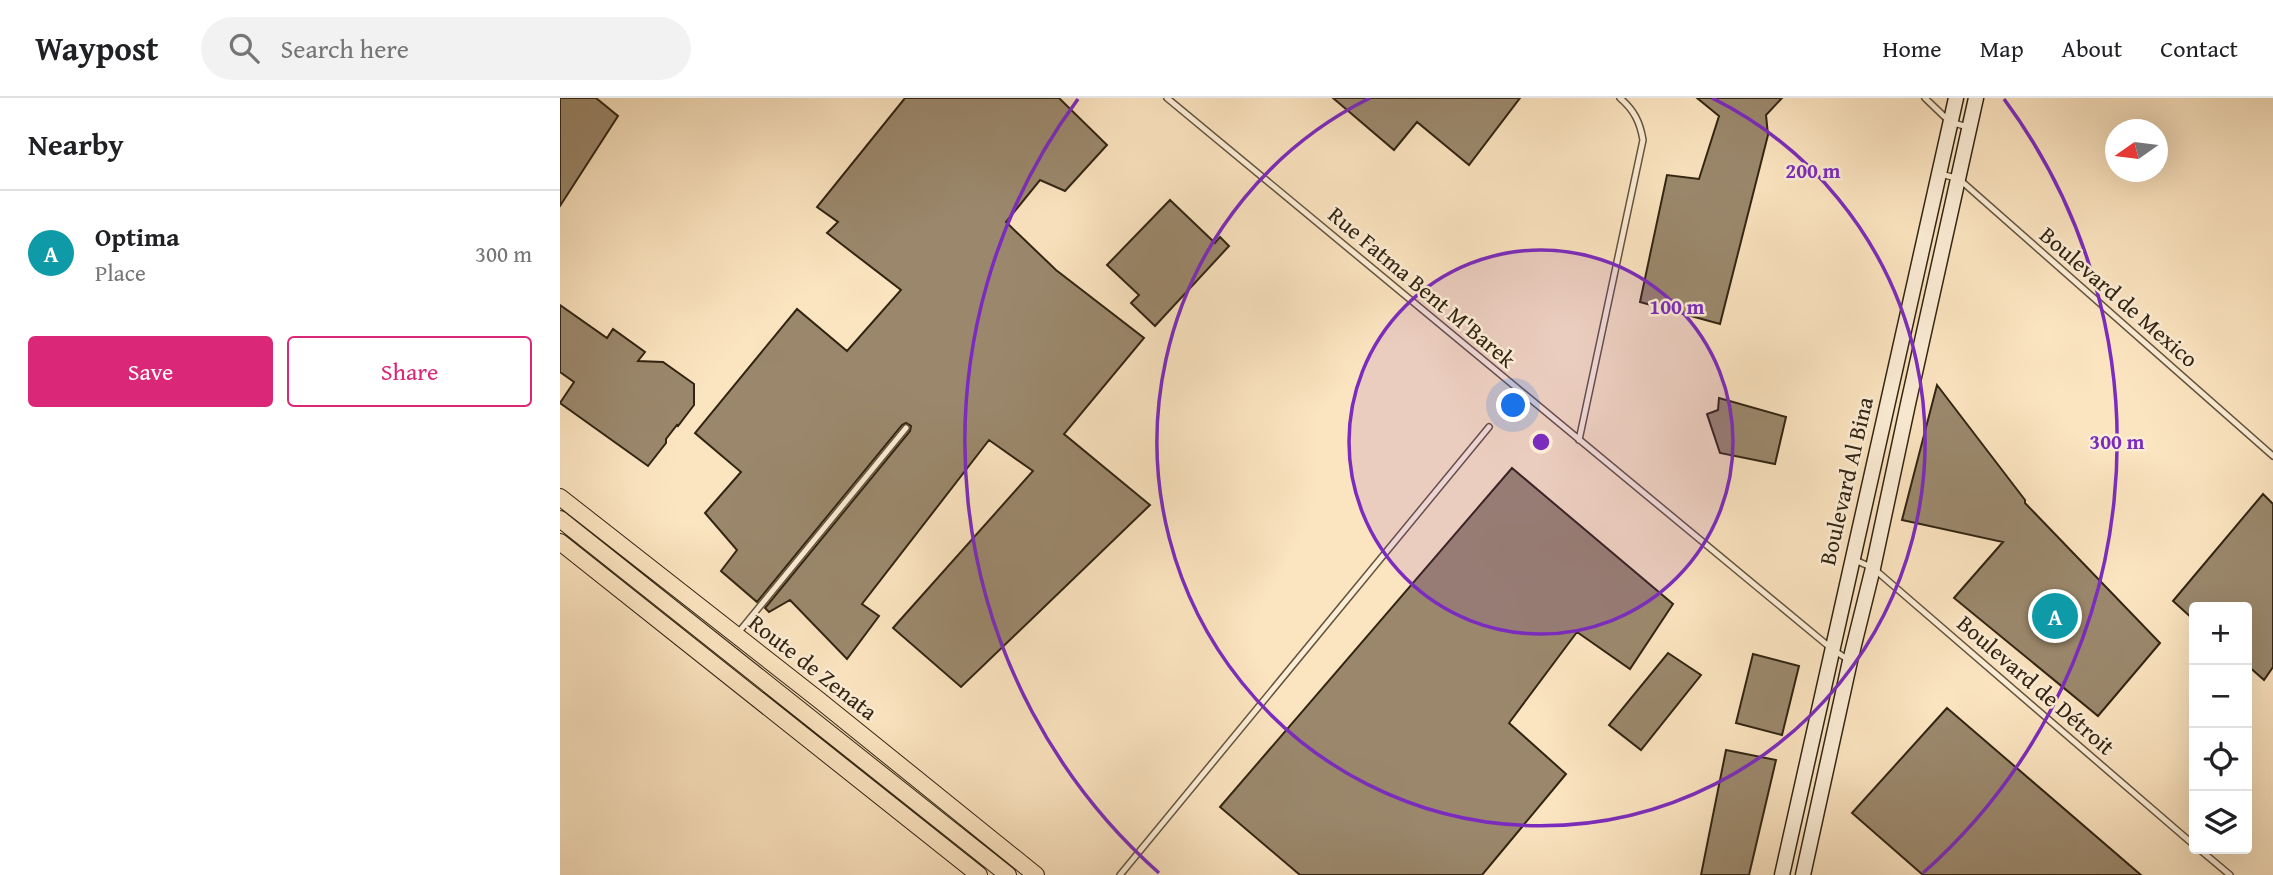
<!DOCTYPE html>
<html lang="en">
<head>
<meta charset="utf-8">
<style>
	body { margin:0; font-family:"Gentium Book Plus",serif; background:#f2f2f2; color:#202124 }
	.controls { position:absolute; right:21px; bottom:21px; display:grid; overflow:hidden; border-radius:7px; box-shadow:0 7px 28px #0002 }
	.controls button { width:63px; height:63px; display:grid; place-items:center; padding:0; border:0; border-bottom:2px solid #e0e0e0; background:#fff; color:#202124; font:35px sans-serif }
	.compass { position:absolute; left:1545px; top:21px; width:63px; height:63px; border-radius:50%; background:#fff; box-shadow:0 7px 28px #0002; rotate:256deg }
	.you { position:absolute; left:954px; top:308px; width:24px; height:24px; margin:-18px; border:5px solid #fff; border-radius:50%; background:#1a73e8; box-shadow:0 0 0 10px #1a73e833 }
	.badge { display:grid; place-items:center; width:46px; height:46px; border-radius:50%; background:#db2777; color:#fff; font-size:23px; font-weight:700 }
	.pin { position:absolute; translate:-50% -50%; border:4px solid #fff; box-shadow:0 2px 7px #0006 }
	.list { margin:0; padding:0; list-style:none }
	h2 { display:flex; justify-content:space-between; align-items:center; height:91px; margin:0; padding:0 28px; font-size:30px }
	h2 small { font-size:23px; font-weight:400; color:#757577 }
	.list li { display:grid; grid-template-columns:46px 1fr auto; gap:21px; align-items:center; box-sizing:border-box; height:126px; padding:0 28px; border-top:2px solid #e0e0e0 }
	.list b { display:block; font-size:26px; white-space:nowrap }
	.list p { margin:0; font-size:23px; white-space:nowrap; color:#757577 }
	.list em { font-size:23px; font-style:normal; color:#757577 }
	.actions { display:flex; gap:14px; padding:21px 28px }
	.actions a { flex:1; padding:16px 0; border:2px solid #db2777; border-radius:7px; text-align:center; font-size:24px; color:#db2777 }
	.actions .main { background:#db2777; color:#fff }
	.icon { flex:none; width:38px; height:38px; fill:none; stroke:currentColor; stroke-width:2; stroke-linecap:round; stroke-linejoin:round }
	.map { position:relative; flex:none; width:1713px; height:777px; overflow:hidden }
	header { display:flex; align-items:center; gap:42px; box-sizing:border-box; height:98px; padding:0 35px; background:#fff; border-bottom:2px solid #e0e0e0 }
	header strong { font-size:33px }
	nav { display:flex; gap:38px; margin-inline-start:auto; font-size:24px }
	.search { width:490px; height:63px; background:#f2f2f2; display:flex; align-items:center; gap:18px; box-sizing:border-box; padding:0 24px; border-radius:38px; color:#757577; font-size:26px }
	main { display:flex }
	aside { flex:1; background:#fff }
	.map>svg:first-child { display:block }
	.building { fill:#9b886c; stroke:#322412; stroke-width:2 }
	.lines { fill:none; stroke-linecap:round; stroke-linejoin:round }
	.lane-casing { stroke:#64543e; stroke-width:8 }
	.secondary-casing { stroke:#322412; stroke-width:17 }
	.primary-casing { stroke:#322412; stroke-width:18 }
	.lane { stroke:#fcedd6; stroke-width:5 }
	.secondary { stroke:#fcedd6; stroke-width:14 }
	.primary { stroke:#fbe4c0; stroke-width:16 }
	.ring { fill:none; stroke:#7b2cbf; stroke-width:3.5 }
	.labels { text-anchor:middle; stroke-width:5; stroke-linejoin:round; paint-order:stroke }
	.street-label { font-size:23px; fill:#322412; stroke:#fcedd6 }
	.centre { fill:#7b2cbf; stroke:#fcedd6; stroke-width:3.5 }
	.ring-label { font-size:21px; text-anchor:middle; font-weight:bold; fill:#7b2cbf; stroke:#fcedd6; stroke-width:5; stroke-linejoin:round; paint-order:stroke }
</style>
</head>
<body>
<header>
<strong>Waypost</strong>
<div class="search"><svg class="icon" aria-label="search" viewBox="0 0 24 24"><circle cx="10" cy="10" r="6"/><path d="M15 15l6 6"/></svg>Search here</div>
<nav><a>Home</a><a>Map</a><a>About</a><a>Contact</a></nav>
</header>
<main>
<aside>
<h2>Nearby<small></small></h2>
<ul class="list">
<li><span class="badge" style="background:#0f9aa8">A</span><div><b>Optima</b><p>Place</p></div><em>300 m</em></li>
</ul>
<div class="actions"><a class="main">Save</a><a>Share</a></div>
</aside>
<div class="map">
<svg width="1713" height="777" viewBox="0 0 1713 777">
	<rect width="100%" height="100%" fill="#fbe4c0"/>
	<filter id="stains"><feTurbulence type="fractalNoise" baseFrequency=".00286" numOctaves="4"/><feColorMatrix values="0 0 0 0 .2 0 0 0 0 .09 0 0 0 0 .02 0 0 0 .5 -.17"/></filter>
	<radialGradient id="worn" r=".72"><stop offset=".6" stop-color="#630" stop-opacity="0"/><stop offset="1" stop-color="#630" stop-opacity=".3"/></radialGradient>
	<path class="building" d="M0,0H36L58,18L0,108Z
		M345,0H499L547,47L505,93L480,82L446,124L496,172L584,240L504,336L590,407L401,589L333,530L473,373L429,342L302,506L319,518L287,561L230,502L209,514L205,510L350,333L351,328L346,325L342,327L197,504L161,473L177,452L145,415L181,374L135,335L237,211L287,253L341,192L267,135L278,124L257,109Z
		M773,0H960L909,67L857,24L834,52Z
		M1137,0H1222L1206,17L1208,37L1160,226L1080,204L1107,77L1139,81L1159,18Z
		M610,102L655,145L660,139L669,148L595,228L571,205L579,197L547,167Z
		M0,207L47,240L53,231L85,254L78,263L103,264L134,286V307L118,328L117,327L106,341V345L88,368L0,305L14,284L0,274Z
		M1377,287L1465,402V405L1600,545L1538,618L1394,500L1443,444L1342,422Z
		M1159,300L1226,319L1215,366L1160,355L1147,316L1158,312Z
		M952,370L1113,506L1070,571L1017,534L949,625L1006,676L922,777H740L660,709Z
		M1703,396L1713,406V569L1704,582L1687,567V509H1634V522L1613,503Z
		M1108,555L1141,577L1081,652L1049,627Z
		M1193,556L1239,568L1222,637L1176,625Z
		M1387,610L1581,777H1363L1292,715Z
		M1166,652L1216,662L1189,777H1141Z"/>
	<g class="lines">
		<defs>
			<path id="lane" d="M607,0L1272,551L1287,561
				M1365,0L1390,24L1408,29
				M1381,76L1399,81L1713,358
				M1019,342L1083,42C1080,24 1074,12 1060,0
				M1295,462L1313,470L1634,747
				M178,535L346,330
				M1639,751L1670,777
				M560,777L929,329"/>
			<path id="secondary" d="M1222,777L1396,0
				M1243,777L1290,563L1313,470L1348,306L1416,0"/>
			<path id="primary" d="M0,399L259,602L476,777
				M0,421L448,777
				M0,444L419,777"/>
		</defs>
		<use href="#lane" class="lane-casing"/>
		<use href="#secondary" class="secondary-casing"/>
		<use href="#primary" class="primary-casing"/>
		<use href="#lane" class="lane"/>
		<use href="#secondary" class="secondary"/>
		<use href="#primary" class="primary"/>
	</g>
	<circle cx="981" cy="344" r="192" fill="#7b2cbf" fill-opacity=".12"/>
	<g class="ring">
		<circle cx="981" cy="344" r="192"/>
		<path d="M1152 0A384 384 0 1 1 810 0"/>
		<path d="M599 775A576 576 0 0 1 518 1M1444 1A576 576 0 0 1 1363 775"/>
	</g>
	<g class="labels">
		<g class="street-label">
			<text transform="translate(862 189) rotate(40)" y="8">Rue Fatma Bent M'Barek</text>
			<text transform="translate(1559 199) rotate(41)" y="8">Boulevard de Mexico</text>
			<text transform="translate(1286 383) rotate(-77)" y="8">Boulevard Al Bina</text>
			<text transform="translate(253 569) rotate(38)" y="8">Route de Zenata</text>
			<text transform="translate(1476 587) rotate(41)" y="8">Boulevard de Détroit</text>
		</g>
	</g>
	<circle cx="981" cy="344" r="10" class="centre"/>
	<g class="ring-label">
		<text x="1253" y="80">200 m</text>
		<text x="1117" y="216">100 m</text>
		<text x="1557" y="351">300 m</text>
	</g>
	<rect width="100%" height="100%" filter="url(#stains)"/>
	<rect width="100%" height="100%" fill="url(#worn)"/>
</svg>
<div class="controls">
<button>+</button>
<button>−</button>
<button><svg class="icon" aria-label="locate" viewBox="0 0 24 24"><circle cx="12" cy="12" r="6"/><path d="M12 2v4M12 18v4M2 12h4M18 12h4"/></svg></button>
<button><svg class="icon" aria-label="layers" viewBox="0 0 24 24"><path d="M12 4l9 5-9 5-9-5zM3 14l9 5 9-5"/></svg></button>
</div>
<svg class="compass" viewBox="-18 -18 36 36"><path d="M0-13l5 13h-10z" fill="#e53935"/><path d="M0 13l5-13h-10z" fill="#757577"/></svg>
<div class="you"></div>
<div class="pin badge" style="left:1495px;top:518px;background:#0f9aa8">A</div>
</div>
</main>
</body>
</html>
